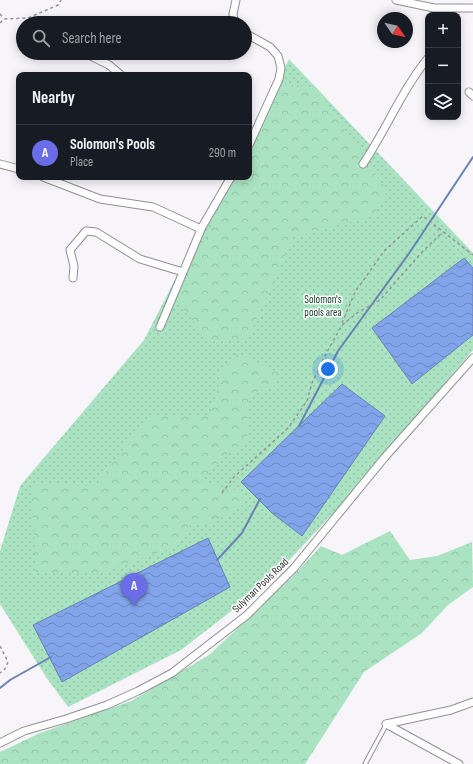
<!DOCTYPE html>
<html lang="en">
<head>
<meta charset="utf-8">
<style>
	body { margin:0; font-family:"Sofia Sans Condensed",sans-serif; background:#20242c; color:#f1f3f6 }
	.controls { position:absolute; right:12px; top:12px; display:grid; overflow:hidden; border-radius:8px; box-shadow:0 2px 10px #0003 }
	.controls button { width:36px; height:36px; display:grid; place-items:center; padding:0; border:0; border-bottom:1px solid #363941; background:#171b24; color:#f1f3f6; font:20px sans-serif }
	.compass { position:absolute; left:377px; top:12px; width:36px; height:36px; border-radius:50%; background:#171b24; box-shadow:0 2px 10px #0003; rotate:124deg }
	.you { position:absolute; left:328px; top:369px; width:14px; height:14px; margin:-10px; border:3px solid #fff; border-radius:50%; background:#1a73e8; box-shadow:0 0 0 6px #1a73e833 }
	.badge { display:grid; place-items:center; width:26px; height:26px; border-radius:50%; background:#6a6de7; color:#fff; font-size:13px; font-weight:700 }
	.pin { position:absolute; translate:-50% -33px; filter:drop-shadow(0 1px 2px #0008) }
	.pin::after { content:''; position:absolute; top:21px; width:14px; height:12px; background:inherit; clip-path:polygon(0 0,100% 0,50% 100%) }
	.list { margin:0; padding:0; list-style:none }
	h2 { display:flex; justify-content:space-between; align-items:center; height:52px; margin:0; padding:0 16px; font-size:17px }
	h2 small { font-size:13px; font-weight:400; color:#9ea1a6 }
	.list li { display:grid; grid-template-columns:26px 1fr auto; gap:12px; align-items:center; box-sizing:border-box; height:56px; padding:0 16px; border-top:1px solid #363941 }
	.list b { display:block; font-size:15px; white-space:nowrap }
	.list p { margin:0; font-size:13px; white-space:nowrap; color:#9ea1a6 }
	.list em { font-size:13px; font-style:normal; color:#9ea1a6 }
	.icon { flex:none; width:22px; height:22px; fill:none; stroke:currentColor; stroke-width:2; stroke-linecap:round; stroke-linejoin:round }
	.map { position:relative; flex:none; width:473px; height:764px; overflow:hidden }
	.search { position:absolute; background:#171b24; box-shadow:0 2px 10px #0003; left:16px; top:16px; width:236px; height:44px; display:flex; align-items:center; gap:10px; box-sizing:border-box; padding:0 14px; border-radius:22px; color:#9ea1a6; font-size:15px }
	.panel { position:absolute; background:#171b24; box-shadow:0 2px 10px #0003; left:16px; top:72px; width:236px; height:108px; border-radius:8px }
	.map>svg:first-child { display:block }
	.grass { fill:url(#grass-dots) }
	.forest { fill:url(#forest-crowns) }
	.water { fill:url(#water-waves); stroke:#6a82b3 }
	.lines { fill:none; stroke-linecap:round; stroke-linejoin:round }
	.stream { stroke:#6a82b3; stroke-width:2 }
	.lane-casing { stroke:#918f94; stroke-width:5.5 }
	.street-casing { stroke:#918f94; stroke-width:9 }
	.path { stroke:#959397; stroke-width:1.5; stroke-dasharray:3 3; stroke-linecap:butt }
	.lane { stroke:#fff; stroke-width:3.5 }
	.street { stroke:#fff; stroke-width:7 }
	.labels { text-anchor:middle; stroke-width:3; stroke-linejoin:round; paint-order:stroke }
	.park-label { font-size:11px; fill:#1b412e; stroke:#fff }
	.street-label { font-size:11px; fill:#323133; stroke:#fff }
</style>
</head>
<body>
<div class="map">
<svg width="473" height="764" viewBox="0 0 473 764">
	<defs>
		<pattern id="grass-dots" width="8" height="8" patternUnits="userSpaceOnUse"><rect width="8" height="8" fill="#aae3c2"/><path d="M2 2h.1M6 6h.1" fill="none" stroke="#93c3a7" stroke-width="1.8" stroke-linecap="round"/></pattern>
		<pattern id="forest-crowns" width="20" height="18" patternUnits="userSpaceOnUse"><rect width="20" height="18" fill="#aae3c2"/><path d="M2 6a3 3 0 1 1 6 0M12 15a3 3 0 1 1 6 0" fill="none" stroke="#93c3a7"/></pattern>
		<pattern id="water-waves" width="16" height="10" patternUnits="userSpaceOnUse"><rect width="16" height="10" fill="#82a4ea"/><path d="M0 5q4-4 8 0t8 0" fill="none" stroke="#6b86be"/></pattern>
	</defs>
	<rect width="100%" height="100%" fill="#f7f4fa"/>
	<path class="grass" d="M289,59L473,253V350L337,509L269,582L181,650L68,707L46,677L0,604V551L20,486L144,340L228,177H249V136Z"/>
	<path class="forest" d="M283,84L316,87L387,191L374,216L293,237L248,339L209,341L175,298L235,177H249V149Z
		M236,352L279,373L274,386L257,392L247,404V445L228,453L200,481L239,491L245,504L229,512L211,526L191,523L178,546L96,574L36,572L31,485L88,486L101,478L128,443L154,416H210L222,373Z
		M390,531L410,560L437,556L472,542L473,587L448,605L422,633L364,672L305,764H0V752L40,733L131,701L209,655L292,577L321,546L342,555Z"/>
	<path class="water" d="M464,258L473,268V335L412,384L372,328Z
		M342,384L385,416L302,536L272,513L241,482Z
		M208,538L230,587L62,682L33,625Z"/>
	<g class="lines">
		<path class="stream" d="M299,426L338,351L410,252L473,157
			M217,560L242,533L260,499
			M0,688L10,680L51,657"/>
		<defs>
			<path id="lane" d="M365,764L386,725"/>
			<path id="street" d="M396,0L434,8H473
				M235,23L233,14L236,0
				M245,33L270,47L278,56L281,68L279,79L249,145
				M85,53L109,65L121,75
				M469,92L473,96
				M0,164L19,169
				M363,164C386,130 402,90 428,58
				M43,177L100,199L153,207L201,229
				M73,278L74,266L70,250L86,231L96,232L140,259L183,272
				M160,327L202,227L231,177
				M386,724L451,710L473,702
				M386,724L459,764
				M0,743L24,731L66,719L107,705L138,691L172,673L247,615L294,568L385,457L473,358"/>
		</defs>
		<use href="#lane" class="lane-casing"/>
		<use href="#street" class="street-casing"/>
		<path class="path" d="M0,14L4,19
			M0,23L4,19L28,18L58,5L61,0
			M342,323L355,292L385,250L423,216L473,255
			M222,493L234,477L288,428L307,401L312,383L327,352L342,325L357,313L380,300L422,252L443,232
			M0,646L8,662L5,669L0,673"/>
		<use href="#lane" class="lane"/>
		<use href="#street" class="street"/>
	</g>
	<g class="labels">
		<g class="park-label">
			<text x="323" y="303">Solomon's<tspan x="323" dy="13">pools area</tspan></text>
		</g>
		<g class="street-label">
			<text transform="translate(260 585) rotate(-44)" y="4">Sulyman Pools Road</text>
		</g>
	</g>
</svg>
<div class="controls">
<button>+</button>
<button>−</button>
<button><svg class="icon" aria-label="layers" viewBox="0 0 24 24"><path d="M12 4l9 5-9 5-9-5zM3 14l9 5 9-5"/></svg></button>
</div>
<svg class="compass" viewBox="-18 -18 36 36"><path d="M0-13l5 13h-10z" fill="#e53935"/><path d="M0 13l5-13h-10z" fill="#9ea1a6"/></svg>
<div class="you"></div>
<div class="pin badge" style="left:134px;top:606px">A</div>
<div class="search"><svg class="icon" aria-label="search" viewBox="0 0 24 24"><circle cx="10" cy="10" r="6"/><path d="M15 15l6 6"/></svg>Search here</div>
<section class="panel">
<h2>Nearby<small></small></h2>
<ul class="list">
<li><span class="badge">A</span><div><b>Solomon's Pools</b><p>Place</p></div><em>290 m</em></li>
</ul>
</section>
</div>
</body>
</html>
